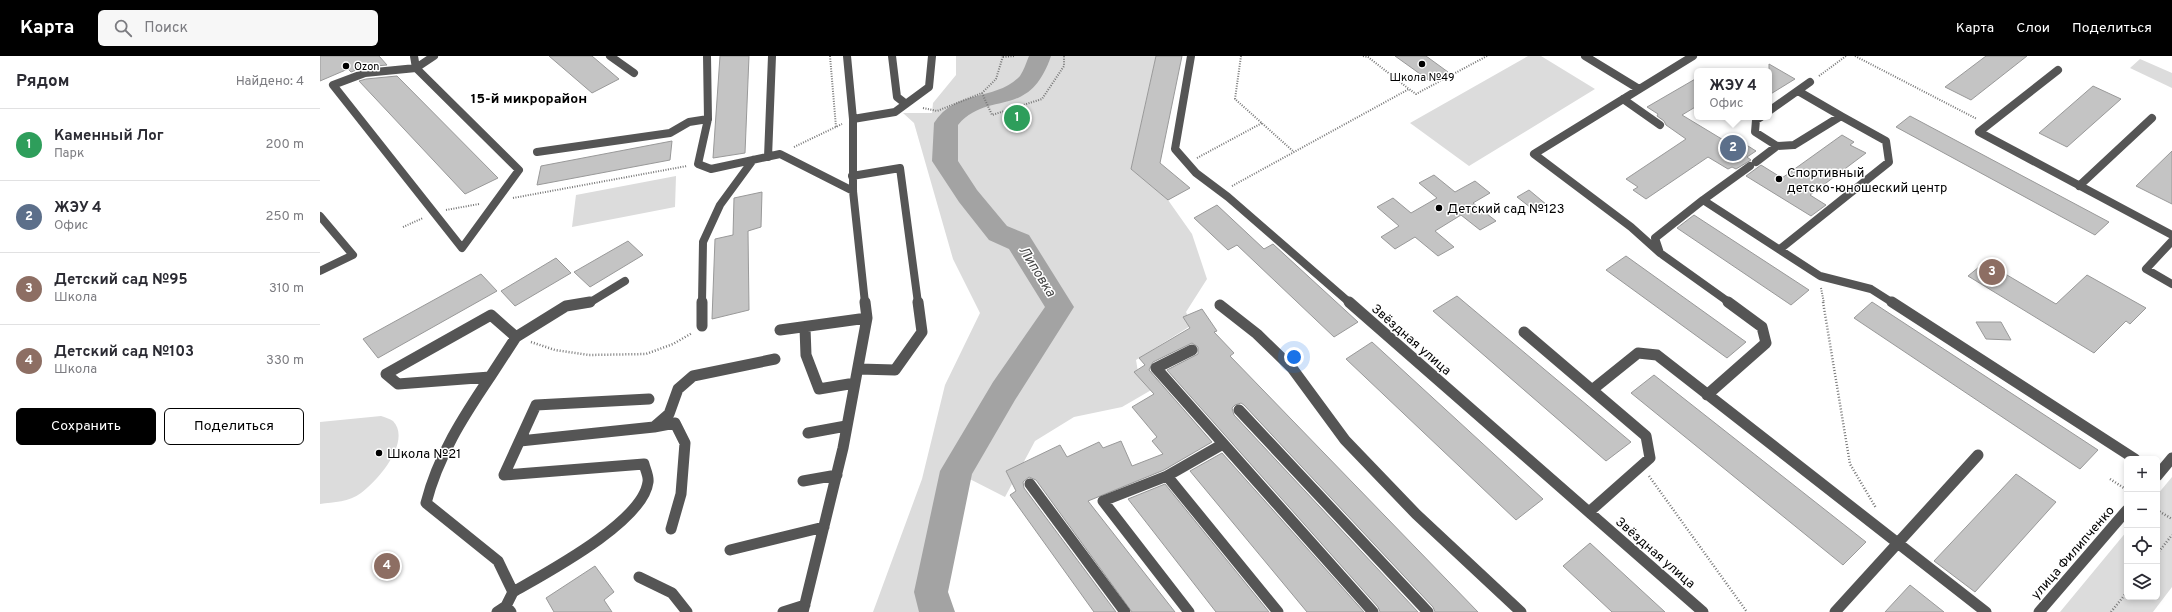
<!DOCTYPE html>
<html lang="ru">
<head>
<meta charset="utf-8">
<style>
	body { margin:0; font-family:Overpass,sans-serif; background:#f7f7f7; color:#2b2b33 }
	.controls { position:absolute; right:12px; bottom:12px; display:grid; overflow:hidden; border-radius:6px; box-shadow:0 2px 6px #0003 }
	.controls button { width:36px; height:36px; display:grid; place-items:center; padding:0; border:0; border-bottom:1px solid #e1e1e2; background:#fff; color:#2b2b33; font:20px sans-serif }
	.you { position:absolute; left:974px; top:301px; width:14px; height:14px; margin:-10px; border:3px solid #fff; border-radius:50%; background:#1a73e8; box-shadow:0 0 0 6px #1a73e833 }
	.badge { display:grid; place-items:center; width:26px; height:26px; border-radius:50%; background:#000; color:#fff; font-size:13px; font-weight:700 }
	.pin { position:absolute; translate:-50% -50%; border:2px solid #fff; box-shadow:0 1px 4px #0006 }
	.popup { position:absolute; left:1374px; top:12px; width:78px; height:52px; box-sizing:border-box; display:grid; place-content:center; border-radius:6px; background:#fff; filter:drop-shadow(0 1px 3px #0005); font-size:13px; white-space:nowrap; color:#7c7c81 }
	.popup b { font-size:15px; color:#2b2b33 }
	.popup::after { content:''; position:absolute; left:50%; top:100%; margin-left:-8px; border:8px solid transparent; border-top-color:#fff }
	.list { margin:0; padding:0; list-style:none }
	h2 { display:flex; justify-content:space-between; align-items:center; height:52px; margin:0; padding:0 16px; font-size:17px }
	h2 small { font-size:13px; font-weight:400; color:#7c7c81 }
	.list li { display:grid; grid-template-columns:26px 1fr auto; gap:12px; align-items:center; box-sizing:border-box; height:72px; padding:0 16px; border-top:1px solid #e1e1e2 }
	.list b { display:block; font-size:15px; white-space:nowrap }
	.list p { margin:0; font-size:13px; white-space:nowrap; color:#7c7c81 }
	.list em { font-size:13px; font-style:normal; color:#7c7c81 }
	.actions { display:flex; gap:8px; padding:12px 16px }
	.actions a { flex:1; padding:9px 0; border:1px solid #000; border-radius:6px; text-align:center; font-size:14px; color:#000 }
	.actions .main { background:#000; color:#fff }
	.icon { flex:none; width:22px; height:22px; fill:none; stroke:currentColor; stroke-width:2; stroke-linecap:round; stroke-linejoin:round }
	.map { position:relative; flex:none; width:1852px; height:556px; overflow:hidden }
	header { display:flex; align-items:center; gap:24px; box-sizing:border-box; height:56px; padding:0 20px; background:#000; color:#fff }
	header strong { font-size:19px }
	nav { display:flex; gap:22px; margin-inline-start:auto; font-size:14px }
	.search { width:280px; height:36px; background:#f7f7f7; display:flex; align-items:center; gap:10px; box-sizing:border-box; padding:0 14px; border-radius:6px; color:#7c7c81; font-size:15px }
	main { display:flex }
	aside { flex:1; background:#fff }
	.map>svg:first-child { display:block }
	.green { fill:#dcdcdc }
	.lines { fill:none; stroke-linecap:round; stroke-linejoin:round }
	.river { fill:#a3a3a3; fill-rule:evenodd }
	.building { fill:#c4c4c4; stroke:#999 }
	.path-far1 { stroke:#777; stroke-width:2; stroke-dasharray:1 1.5; stroke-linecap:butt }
	.path { stroke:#777; stroke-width:2.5; stroke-dasharray:1 2; stroke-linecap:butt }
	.minor-far1 { stroke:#555; stroke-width:8 }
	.minor { stroke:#555; stroke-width:11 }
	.poi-dot { fill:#000; stroke:#fff; stroke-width:1.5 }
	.labels { text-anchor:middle; stroke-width:3; stroke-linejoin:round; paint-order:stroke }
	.far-poi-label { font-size:11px; fill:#000; stroke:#fff; text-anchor:start }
	.poi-label { font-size:13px; fill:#000; stroke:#fff; text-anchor:start }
	.street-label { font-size:13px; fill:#000; stroke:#fff }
	.neighbourhood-label { font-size:14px; font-weight:bold; fill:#000; stroke:#fff }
	.water-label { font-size:14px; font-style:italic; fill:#444; stroke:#fff }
</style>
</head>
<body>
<header>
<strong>Карта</strong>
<div class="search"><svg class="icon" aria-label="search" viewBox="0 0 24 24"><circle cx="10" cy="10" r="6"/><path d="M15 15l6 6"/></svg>Поиск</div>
<nav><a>Карта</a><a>Слои</a><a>Поделиться</a></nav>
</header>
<main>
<aside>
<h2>Рядом<small>Найдено: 4</small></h2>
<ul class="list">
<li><span class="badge" style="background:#2e9e5b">1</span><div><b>Каменный Лог</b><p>Парк</p></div><em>200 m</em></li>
<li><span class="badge" style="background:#5c6f8a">2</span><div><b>ЖЭУ 4</b><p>Офис</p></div><em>250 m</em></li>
<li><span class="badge" style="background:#8d6e63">3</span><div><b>Детский сад №95</b><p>Школа</p></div><em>310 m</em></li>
<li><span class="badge" style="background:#8d6e63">4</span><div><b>Детский сад №103</b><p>Школа</p></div><em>330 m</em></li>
</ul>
<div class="actions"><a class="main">Сохранить</a><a>Поделиться</a></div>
</aside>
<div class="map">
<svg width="1852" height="556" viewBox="0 0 1852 556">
	<rect width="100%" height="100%" fill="#fff"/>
	<path class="green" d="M636,0H836L811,113L848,144L872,178L887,223L866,256L872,269L816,304L818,316L833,333L802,351L754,361L715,385L685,441L636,416L611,536L617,556H553L602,423L625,329L660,257L633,203L594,67L583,57H612L613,47L636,19Z
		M1208,0H1221L1275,33L1149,110L1090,67Z
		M1820,3L1852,17V32L1810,12Z
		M356,120L355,151L252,171L256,139Z
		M61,360C65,361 70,363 73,365C92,385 58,425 41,437C29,446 14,446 0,448V366Z
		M1852,421V531L1833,556H1740L1807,475V541H1837V439Z"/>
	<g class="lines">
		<path class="river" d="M709,0H731C709,65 669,33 638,69V105L657,134L687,170L709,179L754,251L695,344L652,418L628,536L635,556H599L594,536L620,415L673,326L725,251L689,193L669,184L639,146L612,105L614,67C636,32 675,46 700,20C704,14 706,7 709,0Z"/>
	</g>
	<path class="building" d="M0,0H59L67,9L44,11L31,16L28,13L0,25Z
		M229,0H272L299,23L272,37Z
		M400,0H429L425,97L393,102Z
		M836,0H862L840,107L870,132L848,144L811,113Z
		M1075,0H1106L1128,16L1110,25Z
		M1666,0H1707L1651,44L1625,31Z
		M1449,8L1475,23L1449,39Z
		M77,20L178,122L145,138L39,25L46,23Z
		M1377,22V50L1362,59L1405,85L1412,80L1436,95L1427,101L1431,104L1416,113L1412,111L1408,113L1388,101L1326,143L1313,134L1318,131L1306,123L1366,83L1346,69L1344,65L1337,60L1338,58L1327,51Z
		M1773,30L1801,43L1747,91L1719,77Z
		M1590,60L1789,166L1775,179L1576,71Z
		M1522,79L1534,86L1530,89L1546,97L1490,139L1506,149L1491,160L1426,120L1441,109L1462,122Z
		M352,85L350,104L217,129L221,110Z
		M1852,95V148L1816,130Z
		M1114,119L1135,136L1155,125L1170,137L1153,147L1176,165L1160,174L1141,159L1115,175L1134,191L1118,200L1095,181L1075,193L1061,181L1079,170L1057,151L1073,142L1091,157L1117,142L1099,127Z
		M1209,134L1227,149L1215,155L1197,141Z
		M442,136L441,171L428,175L429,254L392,263L395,183L413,179L414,142Z
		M897,149L944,193L953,188L1038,266L1014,281L917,189L908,194L874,162Z
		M1374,159L1489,234L1471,249L1357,172Z
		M308,185L323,199L270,231L254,216Z
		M1306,200L1426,286L1407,302L1286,214Z
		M236,202L251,217L195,250L181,235Z
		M1665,206L1736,248L1767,219L1826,252L1810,268L1806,265L1774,297L1648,220Z
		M161,218L177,235L58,302L43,283Z
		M1137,240L1311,386L1286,405L1113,255Z
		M1552,246L1778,394L1760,413L1534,262Z
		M882,253L897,275L894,276L914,297L910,300L1158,556H1115L1113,551L924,349L921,347L915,349L912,352L914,359L1098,556H1060L1058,551L847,314L878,298V291L872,287L833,306L829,314L892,386L844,414L768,445L855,556H812L716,424L709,421L703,426L704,432L796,556H774L690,439L696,435L686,415L740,389L747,401L779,386L783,392L801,385L812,410L843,398L832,385L837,381L812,351L834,338L814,316L825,309L819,302L870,272L863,261Z
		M1656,266H1681L1691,284L1666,283Z
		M1052,286L1223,443L1196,464L1026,303Z
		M1334,319L1546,486L1523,509L1311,337Z
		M902,397L1044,556H987L870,415Z
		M1696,418L1736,446L1655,536L1614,505Z
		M845,428L949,556H896L808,443Z
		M1270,487L1345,556H1292L1243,510Z
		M275,510L294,536L284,544L292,556H234L226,542Z
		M1590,529L1624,556H1565Z"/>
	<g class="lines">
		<path class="path-far1" d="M510,0L516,71
			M921,0L915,43L974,96
			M1043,0L1048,1L1089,33
			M1535,0L1657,63
			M683,1L695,0
			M1499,20L1526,0
			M662,37L672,59L722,43L744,10V0
			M603,52L617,55L662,37L676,23L683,0
			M474,91L522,68
			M877,102L942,67
			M912,130L1089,33L1096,38L1167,0
			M193,142L367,110
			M126,154L159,148
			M83,171L103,162
			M1501,232L1504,247"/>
		<path class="path" d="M1503,246L1530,408L1556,452
			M211,286L235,294L269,299L326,298L353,288L372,277
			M1329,420L1427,556
			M1790,423L1807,434
			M1837,454L1852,463
			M1837,498L1852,479
			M1791,556L1807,536"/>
		<path class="minor-far1" d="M94,0L96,12
			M290,0L314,17
			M387,0L388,63L378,108L391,113L460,98L533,135
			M527,0L533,63V135L545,247
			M572,0L577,41L586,48
			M871,0L855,93L876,117L908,141L1030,247
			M1265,0L1319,33
			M96,12L199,114L142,192L13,29L45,17Z
			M96,12L114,0
			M1738,14L1659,76L1852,179
			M1478,35L1521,60
			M1303,43L1340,69
			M1449,55L1490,26
			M1441,61L1436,64L1435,76L1457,90
			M533,63L575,56L609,31L612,0
			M217,96L350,77L369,66L388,63
			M448,101L452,0
			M1436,106L1457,90L1474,89L1521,60L1566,85L1569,106L1460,193
			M1430,110L1383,144L1500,220L1551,233L1573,247
			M532,120L580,112L598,247
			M1759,130L1832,62
			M1383,144L1335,182L1340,197L1410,247
			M0,160L33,199L0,215
			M1852,185L1826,213L1852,228
			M1340,197L1311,171L1214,98L1373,0
			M269,247L305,225
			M382,247L383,186L400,149L433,104"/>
		<path class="minor" d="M1029,246L1383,556
			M1572,246L1815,403
			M900,249L937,278L972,312L1025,384L1096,458L1201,556
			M171,259L196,281L170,321L78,328L66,318Z
			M382,270V246
			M485,272L486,299L499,333L535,327
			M460,274L547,262
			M1204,276L1326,380L1330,402L1269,456
			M196,281L246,250L270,246
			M872,294L836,312L1053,556
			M539,313L575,314L602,276L598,246
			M170,321C143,361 118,400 106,447L178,505L193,536L186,550L191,556
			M1272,334L1318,297L1337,299L1666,556
			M1387,339L1446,287L1442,271L1408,246
			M919,354L1108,556
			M334,371L355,367L365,387L361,438L351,473
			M488,377L526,370
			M200,385L334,371L349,358L358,333L373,320L455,303
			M847,420L903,388
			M1837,420L1852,402
			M483,425L517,419
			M710,428L805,556
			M410,494L504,471
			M319,521L352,537L367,556
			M193,536C226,517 323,466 328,426C329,420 325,413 324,408L184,419L216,349L329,343
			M177,556L186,550
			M463,556L485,549
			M483,556L523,392L547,262L545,246
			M869,556L783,445L847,420L958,556
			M1515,556L1658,399
			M1719,556L1807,454"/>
	</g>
	<g class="poi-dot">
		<circle cx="1102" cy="8" r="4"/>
		<circle cx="26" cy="10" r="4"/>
		<circle cx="1459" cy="123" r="4"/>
		<circle cx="1119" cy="152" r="4"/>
		<circle cx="59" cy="397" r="4"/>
	</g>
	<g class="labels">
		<g class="far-poi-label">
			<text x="34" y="14">Ozon</text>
			<text x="1102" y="25" text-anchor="middle">Школа №49</text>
		</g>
		<g class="poi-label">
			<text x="1467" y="121">Спортивный<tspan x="1467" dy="15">детско-юношеский центр</tspan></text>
			<text x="1127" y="157">Детский сад №123</text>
			<text x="67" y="402">Школа №21</text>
		</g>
		<g class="street-label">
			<text transform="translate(1092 283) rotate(41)" y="5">Звёздная улица</text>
			<text transform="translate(1336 496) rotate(41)" y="5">Звёздная улица</text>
			<text transform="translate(1752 496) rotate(-49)" y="5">улица Филипченко</text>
		</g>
		<g class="neighbourhood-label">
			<text x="209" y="47">15-й микрорайон</text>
		</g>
		<g class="water-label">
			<text transform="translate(718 215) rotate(58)" y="5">Липовка</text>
		</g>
	</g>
</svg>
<div class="controls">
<button>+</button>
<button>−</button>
<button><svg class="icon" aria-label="locate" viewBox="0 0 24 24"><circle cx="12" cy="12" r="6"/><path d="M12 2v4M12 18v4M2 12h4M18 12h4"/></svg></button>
<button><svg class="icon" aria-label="layers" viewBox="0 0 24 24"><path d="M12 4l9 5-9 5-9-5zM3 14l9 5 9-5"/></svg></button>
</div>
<div class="you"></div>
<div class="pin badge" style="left:697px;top:62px;background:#2e9e5b">1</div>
<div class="pin badge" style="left:1413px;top:92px;background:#5c6f8a">2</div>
<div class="popup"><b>ЖЭУ 4</b>Офис</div>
<div class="pin badge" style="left:1672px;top:216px;background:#8d6e63">3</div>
<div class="pin badge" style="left:67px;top:510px;background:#8d6e63">4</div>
</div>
</main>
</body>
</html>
